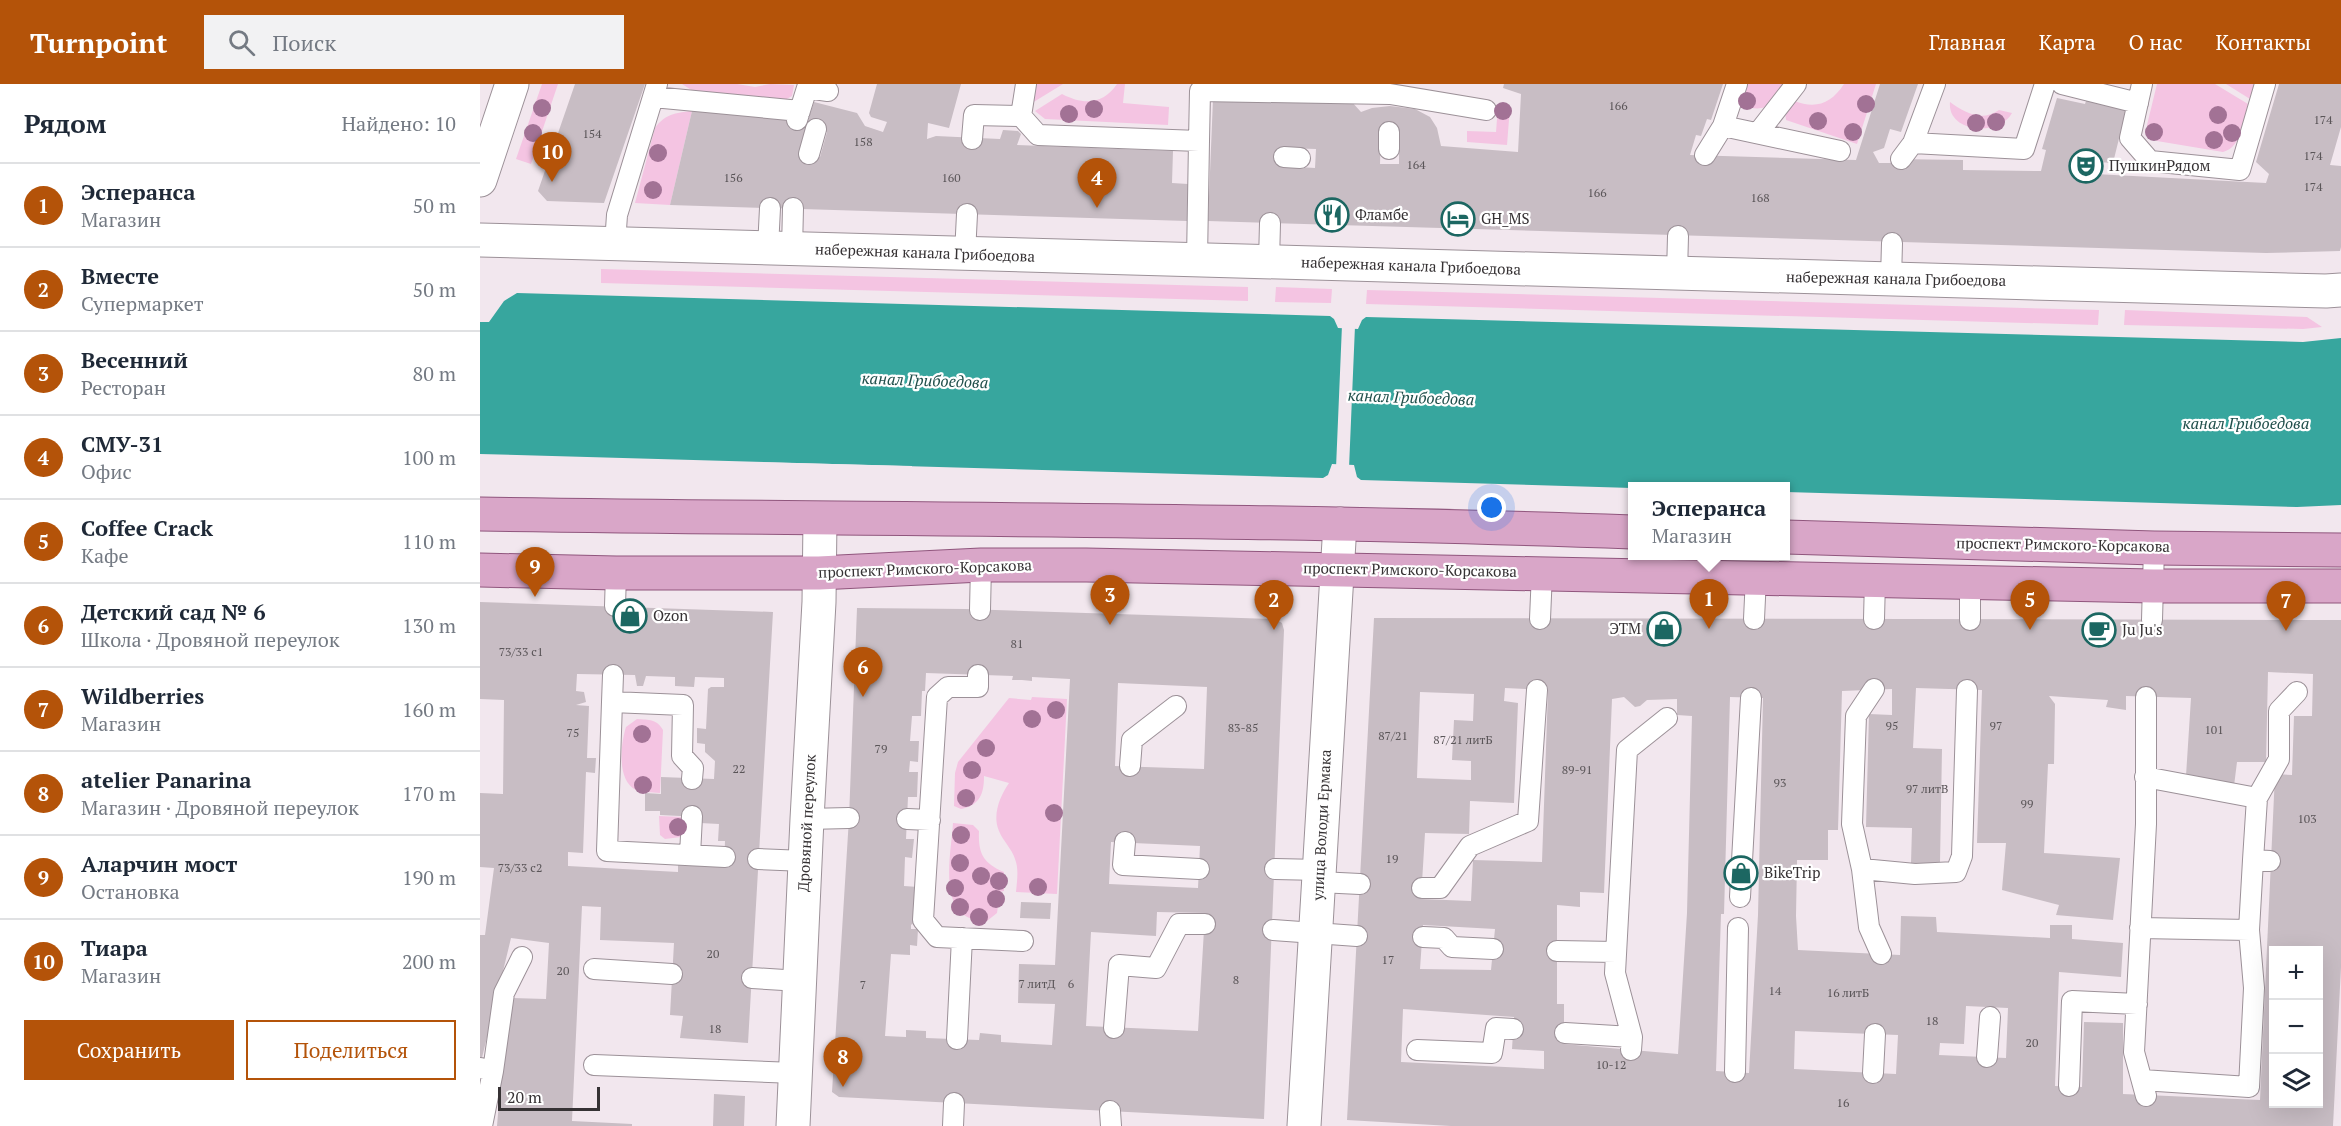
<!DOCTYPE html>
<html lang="ru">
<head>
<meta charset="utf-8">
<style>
	body { margin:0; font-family:"PT Serif",serif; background:#f2f2f3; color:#1f2937 }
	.controls { position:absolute; right:18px; bottom:18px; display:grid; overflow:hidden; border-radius:0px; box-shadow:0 6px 24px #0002 }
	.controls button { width:54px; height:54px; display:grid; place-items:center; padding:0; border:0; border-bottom:2px solid #e0e1e3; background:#fff; color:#1f2937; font:30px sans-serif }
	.scale { position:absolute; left:18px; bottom:15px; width:102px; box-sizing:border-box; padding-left:6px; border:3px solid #363234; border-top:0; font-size:16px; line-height:21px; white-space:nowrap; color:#363234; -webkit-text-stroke:4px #fff; paint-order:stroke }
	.you { position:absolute; left:1012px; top:424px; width:21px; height:21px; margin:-15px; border:4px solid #fff; border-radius:50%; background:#1a73e8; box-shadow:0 0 0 9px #1a73e833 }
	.badge { display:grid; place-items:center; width:39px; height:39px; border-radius:50%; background:#b45309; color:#fff; font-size:20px; font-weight:700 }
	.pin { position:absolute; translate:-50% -50px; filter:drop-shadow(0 2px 3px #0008) }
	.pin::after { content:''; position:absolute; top:32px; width:21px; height:18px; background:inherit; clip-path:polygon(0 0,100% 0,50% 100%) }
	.popup { position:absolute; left:1148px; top:398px; width:162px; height:78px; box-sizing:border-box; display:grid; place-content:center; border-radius:0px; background:#fff; filter:drop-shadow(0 2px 4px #0005); font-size:20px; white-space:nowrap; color:#747a83 }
	.popup b { font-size:22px; color:#1f2937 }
	.popup::after { content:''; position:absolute; left:50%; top:100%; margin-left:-12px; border:12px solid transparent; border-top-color:#fff }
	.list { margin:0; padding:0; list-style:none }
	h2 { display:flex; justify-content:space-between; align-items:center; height:78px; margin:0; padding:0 24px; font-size:26px }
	h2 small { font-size:20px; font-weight:400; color:#747a83 }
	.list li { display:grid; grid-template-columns:39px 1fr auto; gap:18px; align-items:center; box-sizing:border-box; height:84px; padding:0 24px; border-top:2px solid #e0e1e3 }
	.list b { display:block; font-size:22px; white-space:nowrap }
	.list p { margin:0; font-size:20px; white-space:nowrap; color:#747a83 }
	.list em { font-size:20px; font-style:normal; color:#747a83 }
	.actions { display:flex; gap:12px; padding:18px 24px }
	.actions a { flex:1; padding:14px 0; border:2px solid #b45309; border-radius:0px; text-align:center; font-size:21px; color:#b45309 }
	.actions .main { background:#b45309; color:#fff }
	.icon { flex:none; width:33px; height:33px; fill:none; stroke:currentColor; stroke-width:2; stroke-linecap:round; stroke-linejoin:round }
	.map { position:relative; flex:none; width:1861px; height:1042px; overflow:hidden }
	header { display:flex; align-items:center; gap:36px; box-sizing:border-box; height:84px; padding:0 30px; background:#b45309; color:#fff }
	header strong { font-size:28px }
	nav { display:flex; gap:33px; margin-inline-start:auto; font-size:21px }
	.search { width:420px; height:54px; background:#f2f2f3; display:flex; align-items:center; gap:15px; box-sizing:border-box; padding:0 21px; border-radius:0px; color:#747a83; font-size:22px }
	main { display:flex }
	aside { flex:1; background:#fff }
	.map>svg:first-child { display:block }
	.green { fill:#f4c4e2 }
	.water { fill:#37a69e }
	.pier { fill:#f2e7ee }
	.building { fill:#c8bdc4; fill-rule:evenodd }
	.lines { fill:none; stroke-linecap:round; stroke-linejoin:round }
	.service-casing { stroke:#9c9198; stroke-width:22 }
	.minor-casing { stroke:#9c9198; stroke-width:35 }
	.tertiary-casing { stroke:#9c9198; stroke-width:35 }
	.primary-casing { stroke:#90567d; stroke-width:35 }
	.service { stroke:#fff; stroke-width:20 }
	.minor { stroke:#fff; stroke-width:33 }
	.tertiary { stroke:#fff; stroke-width:33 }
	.primary { stroke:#d9a6c8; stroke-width:33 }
	.tree { fill:#a27295 }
	.labels { text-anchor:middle; stroke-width:4.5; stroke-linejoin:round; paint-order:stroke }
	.number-label { font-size:12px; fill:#5a5558 }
	.poi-label { font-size:15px; fill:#363234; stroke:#fff; text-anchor:start }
	.street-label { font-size:15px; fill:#363234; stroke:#fff }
	.water-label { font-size:16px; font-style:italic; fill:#204f4b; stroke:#fff }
</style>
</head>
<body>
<header>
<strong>Turnpoint</strong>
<div class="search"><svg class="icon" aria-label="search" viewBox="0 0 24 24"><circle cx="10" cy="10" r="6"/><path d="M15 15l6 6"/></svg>Поиск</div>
<nav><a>Главная</a><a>Карта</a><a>О нас</a><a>Контакты</a></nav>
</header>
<main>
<aside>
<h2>Рядом<small>Найдено: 10</small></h2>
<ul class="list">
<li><span class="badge">1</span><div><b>Эсперанса</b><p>Магазин</p></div><em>50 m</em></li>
<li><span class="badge">2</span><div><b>Вместе</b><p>Супермаркет</p></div><em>50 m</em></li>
<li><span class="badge">3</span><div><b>Весенний</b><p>Ресторан</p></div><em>80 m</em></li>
<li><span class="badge">4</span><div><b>СМУ-31</b><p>Офис</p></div><em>100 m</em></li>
<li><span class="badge">5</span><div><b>Coffee Crack</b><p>Кафе</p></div><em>110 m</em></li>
<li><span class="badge">6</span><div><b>Детский сад № 6</b><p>Школа · Дровяной переулок</p></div><em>130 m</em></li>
<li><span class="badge">7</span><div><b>Wildberries</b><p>Магазин</p></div><em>160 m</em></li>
<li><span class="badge">8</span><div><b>atelier Panarina</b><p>Магазин · Дровяной переулок</p></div><em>170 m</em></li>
<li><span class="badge">9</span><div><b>Аларчин мост</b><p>Остановка</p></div><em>190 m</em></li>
<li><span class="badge">10</span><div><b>Тиара</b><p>Магазин</p></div><em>200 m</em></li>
</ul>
<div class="actions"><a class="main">Сохранить</a><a>Поделиться</a></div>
</aside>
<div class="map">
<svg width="1861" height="1042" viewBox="0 0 1861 1042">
	<rect width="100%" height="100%" fill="#f2e7ee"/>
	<path class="green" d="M62,0H78L51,80L36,75Z
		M202,0H257L275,3L290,0L314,1L312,12L305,16L213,7Z
		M556,0H583L552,19Z
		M637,0H645L643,19L689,23L688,41L565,35L555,27L582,10C603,21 623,21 637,0Z
		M1267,0H1307C1291,21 1288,30 1260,21Z
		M1364,0H1396L1377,60L1306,36L1305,28L1314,17C1336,25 1351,20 1364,0Z
		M1677,0H1735L1768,20C1763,37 1762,63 1743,68L1677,57L1668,51L1667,41Z
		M1746,0H1774L1770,15Z
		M1470,18C1485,29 1502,38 1519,26L1532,29C1519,53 1467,49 1470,18Z
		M1018,22L1030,23L1027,61L987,58V47L1016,48Z
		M212,27L190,121L155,119L175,44C185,30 195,29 212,27Z
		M121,185L768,203V217L121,199Z
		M796,203L852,205L851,219L795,218Z
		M887,206L1619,226L1618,241L886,220Z
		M1645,226L1827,233L1842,243L1823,245L1644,241Z
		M552,613L587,615L577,810L536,808C537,797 539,785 535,775C532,765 523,757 519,747C512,731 520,712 529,699L504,692C504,710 500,721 481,725L474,722L475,689L478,678L529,614L551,616Z
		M157,635C169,636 177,635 183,646L180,709C172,708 163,709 156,706C136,696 141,659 146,643Z
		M179,732L203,733L201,753L185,755L180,751Z
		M473,739L493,741L499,747C498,769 503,779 524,788V807L520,808L517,829L507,837C455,838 471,773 473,739Z"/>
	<path class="water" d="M37,209L850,232L854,235L858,244L878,245L882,236L886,233L1823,258L1861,254V421L1817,423L1306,408V402L1152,404L881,396L877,393L874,381L852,380L848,391L843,394L0,370V238H9L24,217Z"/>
	<path class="pier" d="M862,241L875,242L869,384H856Z
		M274,378L432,382V385L274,381Z"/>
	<path class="building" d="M95,0H165L124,119L67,117L58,107Z
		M397,0H481L469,44L448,39L447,55L456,52L520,55L523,46L538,47L541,50L537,61L693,67L692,99L708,100L707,137L190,121L212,27L328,37L334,18L377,29L385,42L403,48L407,38L391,33L389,29ZM326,43L347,48L340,73L319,67Z
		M1024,0H1243L1231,36L1227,35L1221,52L1216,51L1210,71L1376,76L1400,0H1438L1421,48L1410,45L1404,64L1393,68L1399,79H1414V75L1483,76V86L1561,87L1566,66L1562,65L1577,14L1605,20L1607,14L1647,22L1633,79L1618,78L1615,90L1786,99L1789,90L1776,78L1799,0H1861V43L1850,81L1861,82V163L1860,167L1786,169L728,137L733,15L871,17L881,28L892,24L910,22L935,25L950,33L957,44L961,62L1038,68L1041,10L1023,4ZM901,48H919V80H900ZM804,64L836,65L835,84L804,82Z
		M0,518L293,528L268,959L200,954L203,932L190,931L194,859L120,856L121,823L102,822L92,1037L152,1040V1042H17L27,921L32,914L66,915L69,859L31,854L0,982V851H5L14,784L0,783V709L23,710L24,616L0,615ZM97,590L155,591L157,602H163L166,592L195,593V602L214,603L215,593L244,594V603H231L228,605L226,645L217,644V659L225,660V668L235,677L234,695L181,693V710L165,709V727H180V731L220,733V739L239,740L238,757H245L244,783L198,781V788L88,782V768L103,769L106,688L115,689L116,674H107L109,622L96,621L106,618L104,608L96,607Z
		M377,524L485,525L795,535L802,539L804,546L784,1035L359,1013L352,1008L369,734ZM446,589L533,592L532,596H542L552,597V593L590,595L575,881L539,880L538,919L575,920L572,961L521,958V951L500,949L499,956L446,954V947L426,946V953L405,952L411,870L430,871V861L437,862L438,845H431V841L436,836L438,803L424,802L425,773L432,774L434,755H426L428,713H437L438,688H429L430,677L438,678L439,657H430L432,632H441L442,607H445ZM638,599L727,603L724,685L635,682ZM631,758L720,762L718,804L629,800ZM677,828L725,829L718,947L606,942L611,848L676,852Z
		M894,534L1861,536V883L1853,1042H971L867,1036ZM1788,588L1833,590L1832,632H1814L1812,691L1795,690L1780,1016L1643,1010V939L1604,938L1602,1003L1575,1002L1579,888L1641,893L1643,859L1592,855V841H1570V854L1457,848L1456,833L1421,832L1420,871L1318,866L1316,832L1317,776H1348V746H1358L1362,607L1412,605V631L1389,630L1386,743L1432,744L1431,779H1460L1462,665L1433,664L1436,604L1502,606L1497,759H1526L1522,806L1579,821L1576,831L1633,836L1640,774L1564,769L1568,680H1574L1575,620L1569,612L1628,616L1626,623L1646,626V612L1711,614L1706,692L1754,702L1757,678H1786ZM1025,604L1068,606L1062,778L993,776L991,817L941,815L945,749L989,750L990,717L1034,719L1038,619L1024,617ZM940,608L994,610L993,637L974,636L972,676L991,677V696L937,694ZM1144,613L1155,623L1160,622L1167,616L1197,615V631L1212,632L1207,829L1198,970L1084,960V920H1077V821L1100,823V808L1124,809L1132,615ZM1250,613L1283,614L1278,831L1269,989L1236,987L1241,830H1244ZM943,841L1015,845L1011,886L940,885ZM1794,866L1839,867V1020H1794ZM1486,922L1528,924L1526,974L1459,971L1460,959L1484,960ZM923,925L1034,933L1032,965L1064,967V985L921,978ZM1315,947L1418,951L1416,990L1314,985Z
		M541,818L571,819L570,835L540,834Z
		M234,1010L265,1012L264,1042H233Z"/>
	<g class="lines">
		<defs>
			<path id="service" d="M1582,0L1658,19
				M1662,0L1650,54L1670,77L1760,86L1785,0
				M173,13L320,27
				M541,32L546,0
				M317,36L327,4L348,7
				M1243,42L1257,0
				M1278,49L1316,0
				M492,55L494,31L541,32L558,51L719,57L717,176
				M719,57L720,7L910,10L1006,26
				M1433,59L1544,65L1565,0
				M909,65V48
				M329,70L336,45
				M1225,71L1243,42L1360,67
				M804,73L820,74
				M1421,75L1433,59L1455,0
				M135,160L137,131L177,0
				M288,164L290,124
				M312,165L313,124
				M485,170L487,130
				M789,178L790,139
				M1197,190L1198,152
				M1411,195L1412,159
				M135,522L136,489
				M500,526L501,481
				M1060,535L1062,488
				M1274,535L1276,493
				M1394,535L1395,496
				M1490,536V498
				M1672,536L1674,464
				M498,591V603H468L457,613L443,836L457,853L543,857
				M1394,605L1376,632L1372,740L1382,785L1389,843L1401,870
				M1666,613V740L1654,968L1666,1012
				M132,618L133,591
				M650,682L652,656L696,622
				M1665,693L1777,714
				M212,695L213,684L202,672L203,621L132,618L127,767L245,773
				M327,735L369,734
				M427,735L450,736
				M645,758L643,781L719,785
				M210,771L212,732
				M278,775L325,777
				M1790,777L1773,776L1777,714L1799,675V627L1817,608
				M795,785L840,786
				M1382,785L1435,790L1476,788L1482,772L1487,606
				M839,798L880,800
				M942,804H960L990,762L1048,737L1057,606
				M1260,813L1271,614
				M1660,844L1769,846
				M793,846L877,852
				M943,853L964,854L972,863L1013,865
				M1077,867L1136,868
				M114,885L192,890
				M272,894L320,897
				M634,944L639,881L676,884L699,840H725
				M1085,949L1152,953
				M477,955L482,854
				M937,966L1012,969L1016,944L1033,945
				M1151,966L1152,953L1135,889L1147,666L1187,634
				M1507,973L1510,933
				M114,981L315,989
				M0,984L13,987L2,1042
				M13,987L24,909L42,873
				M1255,988L1258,844
				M1393,989L1395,950
				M1662,996L1769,1003L1774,904L1769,846L1773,776
				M1589,1002L1592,917L1657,920
				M630,1027L631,1042
				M473,1042L474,1019"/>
			<path id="minor" d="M0,156L1846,207L1861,206
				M313,1042L327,735L339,518L340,435
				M824,1042L860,440"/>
			<path id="tertiary" d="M0,96L32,0"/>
			<path id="primary" d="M0,430C384,436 768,434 1152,448
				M1306,453L1674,464L1861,466
				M0,486L136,489H339L501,481H606L1673,502H1861"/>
		</defs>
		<use href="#service" class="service-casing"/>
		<use href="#minor" class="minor-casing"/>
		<use href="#tertiary" class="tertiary-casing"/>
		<use href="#primary" class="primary-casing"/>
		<use href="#service" class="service"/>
		<use href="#minor" class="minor"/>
		<use href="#tertiary" class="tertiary"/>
		<use href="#primary" class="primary"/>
	</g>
	<g class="tree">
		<circle cx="1267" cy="17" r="9"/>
		<circle cx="1386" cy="20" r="9"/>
		<circle cx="62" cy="24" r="9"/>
		<circle cx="614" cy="25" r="9"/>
		<circle cx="1023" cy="27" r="9"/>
		<circle cx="589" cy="30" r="9"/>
		<circle cx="1738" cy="31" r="9"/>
		<circle cx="1338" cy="37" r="9"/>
		<circle cx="1516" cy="38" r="9"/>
		<circle cx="1496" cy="39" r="9"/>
		<circle cx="1373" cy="48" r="9"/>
		<circle cx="1674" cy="48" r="9"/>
		<circle cx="53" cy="49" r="9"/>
		<circle cx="1752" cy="49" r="9"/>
		<circle cx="1734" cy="56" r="9"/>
		<circle cx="178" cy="69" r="9"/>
		<circle cx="173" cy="106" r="9"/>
		<circle cx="576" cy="626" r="9"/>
		<circle cx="552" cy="635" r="9"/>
		<circle cx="162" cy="650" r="9"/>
		<circle cx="506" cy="664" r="9"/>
		<circle cx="492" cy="686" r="9"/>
		<circle cx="163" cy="701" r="9"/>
		<circle cx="486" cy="714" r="9"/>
		<circle cx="574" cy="729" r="9"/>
		<circle cx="198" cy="743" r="9"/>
		<circle cx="481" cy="751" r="9"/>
		<circle cx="480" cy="779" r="9"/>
		<circle cx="501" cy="792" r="9"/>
		<circle cx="519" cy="797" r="9"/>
		<circle cx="558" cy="803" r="9"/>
		<circle cx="475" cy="804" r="9"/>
		<circle cx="516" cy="815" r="9"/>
		<circle cx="480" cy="823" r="9"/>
		<circle cx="499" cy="833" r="9"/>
	</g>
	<defs>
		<symbol id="theatre-ring" viewBox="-11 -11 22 22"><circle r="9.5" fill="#fff" stroke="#1c6762" stroke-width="1.5"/><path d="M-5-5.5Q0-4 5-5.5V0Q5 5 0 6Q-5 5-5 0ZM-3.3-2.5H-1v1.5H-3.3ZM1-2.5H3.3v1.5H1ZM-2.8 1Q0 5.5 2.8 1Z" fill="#1c6762"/></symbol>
		<symbol id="restaurant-ring" viewBox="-11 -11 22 22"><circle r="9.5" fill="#fff" stroke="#1c6762" stroke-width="1.5"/><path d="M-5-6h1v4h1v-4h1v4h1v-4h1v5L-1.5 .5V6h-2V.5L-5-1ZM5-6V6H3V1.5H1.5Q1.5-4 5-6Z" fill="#1c6762"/></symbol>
		<symbol id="hotel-ring" viewBox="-11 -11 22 22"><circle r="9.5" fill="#fff" stroke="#1c6762" stroke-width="1.5"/><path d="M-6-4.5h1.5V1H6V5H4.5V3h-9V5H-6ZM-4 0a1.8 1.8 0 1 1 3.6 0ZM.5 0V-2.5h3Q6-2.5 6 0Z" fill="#1c6762"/></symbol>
		<symbol id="shop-ring" viewBox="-11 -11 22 22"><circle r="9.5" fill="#fff" stroke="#1c6762" stroke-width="1.5"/><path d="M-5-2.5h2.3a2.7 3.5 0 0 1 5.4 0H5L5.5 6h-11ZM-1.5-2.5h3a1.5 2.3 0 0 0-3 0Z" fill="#1c6762"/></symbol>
		<symbol id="cafe-ring" viewBox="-11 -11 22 22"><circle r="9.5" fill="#fff" stroke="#1c6762" stroke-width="1.5"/><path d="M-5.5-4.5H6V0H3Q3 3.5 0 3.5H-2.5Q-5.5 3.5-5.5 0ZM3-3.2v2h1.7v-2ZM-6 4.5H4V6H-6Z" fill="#1c6762"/></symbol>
	</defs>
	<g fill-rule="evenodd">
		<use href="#theatre-ring" x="1587" y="63" width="38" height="38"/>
		<use href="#restaurant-ring" x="833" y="112" width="38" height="38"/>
		<use href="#hotel-ring" x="959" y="116" width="38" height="38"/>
		<use href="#shop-ring" x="131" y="513" width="38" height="38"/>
		<use href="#shop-ring" x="1165" y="526" width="38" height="38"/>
		<use href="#cafe-ring" x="1600" y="527" width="38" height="38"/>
		<use href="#shop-ring" x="1242" y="770" width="38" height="38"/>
	</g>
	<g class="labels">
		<g class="number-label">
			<text x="1138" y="26">166</text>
			<text x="1843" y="40">174</text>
			<text x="112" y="54">154</text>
			<text x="383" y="62">158</text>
			<text x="1833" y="76">174</text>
			<text x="936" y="85">164</text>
			<text x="253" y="98">156</text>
			<text x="471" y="98">160</text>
			<text x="1833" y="107">174</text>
			<text x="1117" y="113">166</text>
			<text x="1280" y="118">168</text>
			<text x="537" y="564">81</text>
			<text x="41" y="572">73/33 с1</text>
			<text x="1412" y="646">95</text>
			<text x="1516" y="646">97</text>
			<text x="763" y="648">83-85</text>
			<text x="1734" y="650">101</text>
			<text x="93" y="653">75</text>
			<text x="913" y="656">87/21</text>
			<text x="983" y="660">87/21 литБ</text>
			<text x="401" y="669">79</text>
			<text x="259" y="689">22</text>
			<text x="1097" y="690">89-91</text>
			<text x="1300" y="703">93</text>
			<text x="1447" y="709">97 литВ</text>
			<text x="1547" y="724">99</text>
			<text x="1827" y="739">103</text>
			<text x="912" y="779">19</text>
			<text x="40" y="788">73/33 с2</text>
			<text x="233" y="874">20</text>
			<text x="908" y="880">17</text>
			<text x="83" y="891">20</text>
			<text x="756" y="900">8</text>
			<text x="557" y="904">7 литД</text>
			<text x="591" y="904">6</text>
			<text x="383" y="905">7</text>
			<text x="1295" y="911">14</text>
			<text x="1368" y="913">16 литБ</text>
			<text x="1452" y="941">18</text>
			<text x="235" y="949">18</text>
			<text x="1552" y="963">20</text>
			<text x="1131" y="985">10-12</text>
			<text x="1363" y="1023">16</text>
		</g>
		<g class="poi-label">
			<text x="1629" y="87">ПушкинРядом</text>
			<text x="875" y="136">Фламбе</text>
			<text x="1001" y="140">GH_MS</text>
			<text x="173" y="537">Ozon</text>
			<text x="1161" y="550" text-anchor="end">ЭТМ</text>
			<text x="1642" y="551">Ju Ju's</text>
			<text x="1284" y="794">BikeTrip</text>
		</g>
		<g class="street-label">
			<text transform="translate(445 169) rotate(2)" y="5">набережная канала Грибоедова</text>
			<text transform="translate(931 182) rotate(2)" y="5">набережная канала Грибоедова</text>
			<text transform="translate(1416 195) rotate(1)" y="5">набережная канала Грибоедова</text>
			<text transform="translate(1583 461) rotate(1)" y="5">проспект Римского-Корсакова</text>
			<text transform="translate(445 485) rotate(-2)" y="5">проспект Римского-Корсакова</text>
			<text transform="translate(930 486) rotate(1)" y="5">проспект Римского-Корсакова</text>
			<text transform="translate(327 739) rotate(-87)" y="5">Дровяной переулок</text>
			<text transform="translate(842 741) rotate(-87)" y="5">улица Володи Ермака</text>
		</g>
		<g class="water-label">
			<text transform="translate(445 296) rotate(2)" y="6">канал Грибоедова</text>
			<text transform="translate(931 313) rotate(2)" y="6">канал Грибоедова</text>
			<text x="1766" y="345">канал Грибоедова</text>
		</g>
	</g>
</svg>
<div class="controls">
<button>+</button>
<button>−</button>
<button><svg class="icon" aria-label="layers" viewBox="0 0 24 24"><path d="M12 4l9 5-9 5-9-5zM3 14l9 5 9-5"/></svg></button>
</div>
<div class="scale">20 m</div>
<div class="you"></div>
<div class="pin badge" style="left:1229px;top:545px">1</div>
<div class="popup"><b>Эсперанса</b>Магазин</div>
<div class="pin badge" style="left:794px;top:546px">2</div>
<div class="pin badge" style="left:630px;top:541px">3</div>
<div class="pin badge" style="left:617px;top:124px">4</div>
<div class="pin badge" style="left:1550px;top:546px">5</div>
<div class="pin badge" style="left:383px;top:613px">6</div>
<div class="pin badge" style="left:1806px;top:547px">7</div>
<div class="pin badge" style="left:363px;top:1003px">8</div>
<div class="pin badge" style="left:55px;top:513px">9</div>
<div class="pin badge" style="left:72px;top:98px">10</div>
</div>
</main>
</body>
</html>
